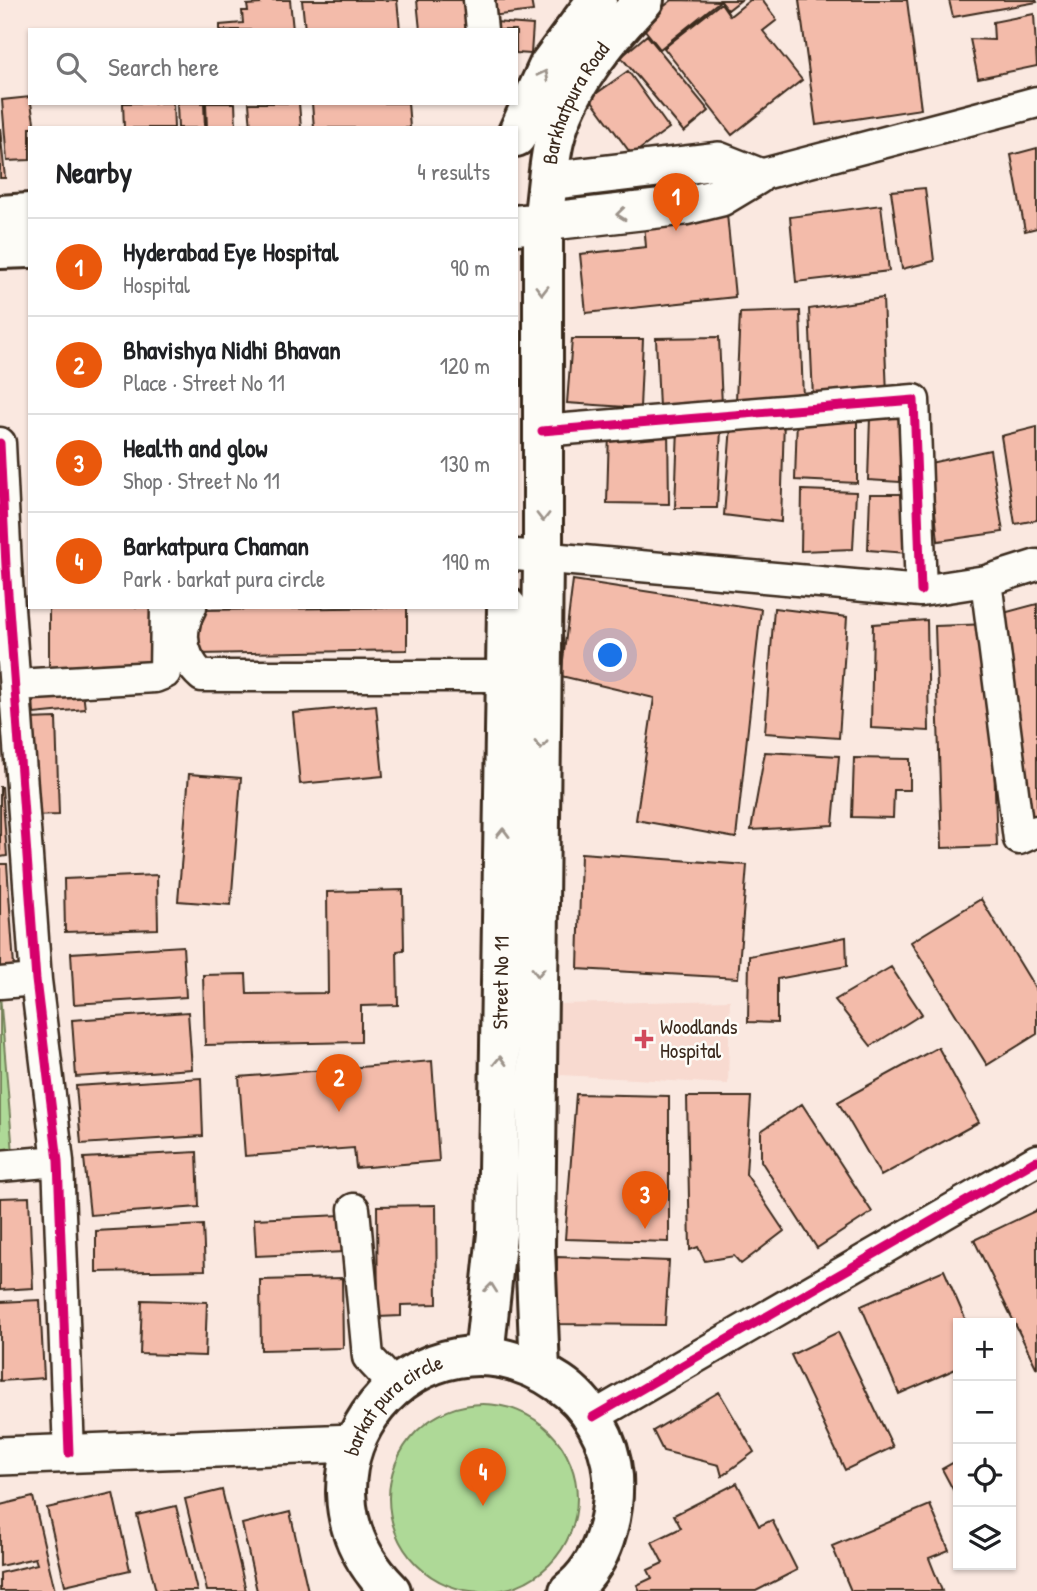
<!DOCTYPE html>
<html lang="en">
<head>
<meta charset="utf-8">
<style>
	body { margin:0; font-family:"Patrick Hand",sans-serif; background:#f6f6f6; color:#202124 }
	.controls { position:absolute; right:21px; bottom:21px; display:grid; overflow:hidden; border-radius:0px; box-shadow:0 2px 5px #0004 }
	.controls button { width:63px; height:63px; display:grid; place-items:center; padding:0; border:0; border-bottom:2px solid #e0e0e0; background:#fff; color:#202124; font:35px sans-serif }
	.you { position:absolute; left:611px; top:656px; width:24px; height:24px; margin:-18px; border:5px solid #fff; border-radius:50%; background:#1a73e8; box-shadow:0 0 0 10px #1a73e833 }
	.badge { display:grid; place-items:center; width:46px; height:46px; border-radius:50%; background:#ea580c; color:#fff; font-size:23px; font-weight:700 }
	.pin { position:absolute; translate:-50% -58px; filter:drop-shadow(0 2px 4px #0008) }
	.pin::after { content:''; position:absolute; top:37px; width:24px; height:21px; background:inherit; clip-path:polygon(0 0,100% 0,50% 100%) }
	.list { margin:0; padding:0; list-style:none }
	h2 { display:flex; justify-content:space-between; align-items:center; height:91px; margin:0; padding:0 28px; font-size:30px }
	h2 small { font-size:23px; font-weight:400; color:#757577 }
	.list li { display:grid; grid-template-columns:46px 1fr auto; gap:21px; align-items:center; box-sizing:border-box; height:98px; padding:0 28px; border-top:2px solid #e0e0e0 }
	.list b { display:block; font-size:26px; white-space:nowrap }
	.list p { margin:0; font-size:23px; white-space:nowrap; color:#757577 }
	.list em { font-size:23px; font-style:normal; color:#757577 }
	.icon { flex:none; width:38px; height:38px; fill:none; stroke:currentColor; stroke-width:2; stroke-linecap:round; stroke-linejoin:round }
	.map { position:relative; flex:none; width:1037px; height:1591px; overflow:hidden }
	.search { position:absolute; background:#fff; box-shadow:0 2px 5px #0004; left:28px; top:28px; width:490px; height:77px; display:flex; align-items:center; gap:18px; box-sizing:border-box; padding:0 24px; border-radius:0px; color:#757577; font-size:26px }
	.panel { position:absolute; background:#fff; box-shadow:0 2px 5px #0004; left:28px; top:126px; width:490px; height:483px; border-radius:0px }
	.map>svg:first-child { display:block }
	.built { fill:#f8dad0 }
	.green { fill:#aed997; stroke:#74825a; stroke-width:2 }
	.building { fill:#f3bbaa; stroke:#3b2a1e; stroke-width:2 }
	.lines { fill:none; stroke-linecap:round; stroke-linejoin:round }
	.minor-casing { stroke:#3b2a1e; stroke-width:35 }
	.tertiary-casing { stroke:#3b2a1e; stroke-width:42 }
	.secondary-casing { stroke:#3b2a1e; stroke-width:44 }
	.primary-casing { stroke:#3b2a1e; stroke-width:44 }
	.minor { stroke:#fdfcf7; stroke-width:30 }
	.tertiary { stroke:#fdfcf7; stroke-width:37 }
	.secondary { stroke:#fdfcf7; stroke-width:38 }
	.primary { stroke:#fdfcf7; stroke-width:38 }
	.cycleway-casing { stroke:#fdfcf7; stroke-width:13 }
	.cycleway { stroke:#d6006c; stroke-width:9 }
	.oneway { stroke:#9c938a }
	.poi-dot { fill:#d1495b; stroke:#fdfcf7; stroke-width:2.5 }
	.labels { text-anchor:middle; stroke-width:5; stroke-linejoin:round; paint-order:stroke }
	.street-label { font-size:21px; fill:#3b2a1e; stroke:#fdfcf7 }
	.poi-label { font-size:21px; fill:#3b2a1e; stroke:#fdfcf7; text-anchor:start }
</style>
</head>
<body>
<div class="map">
<svg width="1037" height="1591" viewBox="0 0 1037 1591">
	<rect width="100%" height="100%" fill="#fae8e0"/>
	<filter id="ink" filterUnits="userSpaceOnUse"><feTurbulence type="fractalNoise" baseFrequency=".0143" numOctaves="2"/><feDisplacementMap in="SourceGraphic" scale="14" xChannelSelector="R" yChannelSelector="G"/><feConvolveMatrix kernelMatrix="1 2 1 2 8 2 1 2 1" color-interpolation-filters="sRGB"/></filter>
	<g filter="url(#ink)">
		<path class="built" d="M730,1000L728,1084L560,1075L559,1004Z"/>
		<path class="green" d="M0,995L13,1153L0,1154Z
			M389 1498a94 94 0 1 1 188 0a94 94 0 1 1-188 0Z"/>
		<path class="building" d="M259,0H290L293,30H220V25L243,23L242,11H248L247,5L260,4Z
			M302,0H397L400,30H305Z
			M417,0H472L475,30H420Z
			M489,0H531L533,11L491,16Z
			M672,0L720,1L660,49L641,25Z
			M720,0H741L728,10Z
			M750,0H762L777,20L763,31L802,80L732,135L664,48L721,3L730,16Z
			M799,0H907L921,109L816,125Z
			M949,0H1036L1037,2L953,17Z
			M1034,14L1037,66L978,78L970,39L994,40L993,22Z
			M494,22L533,25L531,54L516,53V30H494Z
			M647,35L709,111L684,132L621,57Z
			M628,71L669,128L632,155L590,98Z
			M30,97L35,128H30V160L7,161L2,100Z
			M123,103H173L174,128H124Z
			M177,103H204L205,128H178Z
			M206,103H235L236,128H207Z
			M249,103H299L301,128H251Z
			M312,103H408L410,128H314Z
			M0,128L5,178H0Z
			M1037,148V228L1025,231L1011,155Z
			M925,188L934,261L902,269L891,191Z
			M881,205L889,271L796,282L790,217Z
			M727,214L735,297L586,313L580,254L646,247L644,223Z
			M883,298L887,394L813,397L809,309Z
			M800,311L803,400H736L740,313Z
			M719,337L722,406L659,408L656,338Z
			M572,339H643L640,408L567,403Z
			M901,414L900,482L868,480L870,417Z
			M797,417L857,418V483L795,480Z
			M784,419L781,522L724,515L731,426Z
			M668,427L669,504L607,503L609,430Z
			M678,427L721,429L717,508H675Z
			M1037,427V520L1015,524L1001,436Z
			M990,450L1003,532L938,541L930,463Z
			M802,490L856,492L853,549L801,551Z
			M870,494H905L907,553L868,550Z
			M573,580L761,609L736,838L636,820L654,698L561,676Z
			M1037,604V817L1026,821L996,615Z
			M49,607H156L157,666L49,667Z
			M407,607V650L198,654V610Z
			M774,608L847,617L839,738L765,733Z
			M927,620L929,731L871,728L873,624Z
			M989,624L997,846L942,848L935,626Z
			M83,692L85,709L34,714L33,696Z
			M376,705L383,776L300,784L293,713Z
			M56,718L59,815L32,816L28,719Z
			M765,752L839,756L833,825L751,830Z
			M854,758L910,759V790H894L893,818L852,817Z
			M189,774L241,778L231,905L178,901Z
			M0,787H2L7,856L0,857Z
			M581,853L747,865L738,978L578,969Z
			M0,864H7L14,967L0,968Z
			M157,875L158,929L65,932L64,879Z
			M403,890L404,950L397,951L398,1005L361,1006V1042L205,1045L203,975L246,974L247,994L328,993L327,892Z
			M981,899L1037,991V1034L987,1065L911,942Z
			M846,937L847,966L777,979V1023L748,1022L749,956Z
			M183,946L186,997L74,1004L71,953Z
			M891,967L922,1014L871,1046L835,1000Z
			M188,1012L192,1069L76,1077L72,1020Z
			M938,1047L979,1122L881,1176L838,1102Z
			M432,1061L439,1161L356,1168L354,1148L245,1156L239,1077Z
			M201,1078L203,1136L81,1144L76,1086Z
			M576,1094L669,1096V1242L565,1239Z
			M687,1097H751L746,1174L784,1231L741,1264L734,1256L705,1261L698,1247L690,1250Z
			M802,1104L872,1212L817,1248L761,1161V1131Z
			M197,1152L199,1207L90,1215L84,1158Z
			M29,1197L33,1288L0,1290V1198Z
			M436,1205L437,1304L401,1305V1316L378,1317L377,1206Z
			M1037,1210V1369L974,1240Z
			M342,1215L344,1252L256,1256L254,1219Z
			M203,1225L205,1270L96,1272V1231Z
			M557,1257L669,1261L665,1325L556,1324Z
			M944,1270L967,1323H958V1368L899,1394L861,1306Z
			M342,1278L343,1348L261,1350L260,1280Z
			M40,1300L44,1378L0,1381V1302Z
			M142,1300L207,1302L205,1356L140,1354Z
			M838,1332L893,1447L845,1470L791,1355Z
			M719,1392L754,1452L722,1476L719,1465L663,1451L653,1431Z
			M958,1460V1499L942,1469Z
			M737,1483L759,1526L772,1520L797,1570L756,1591H640L637,1585L652,1578L648,1570L663,1563L652,1542L681,1528L674,1515Z
			M222,1490L246,1591H207L185,1499Z
			M113,1493L130,1570L65,1585L47,1508Z
			M33,1497L55,1591H0V1573L37,1564L35,1558L0,1566V1505Z
			M930,1505L949,1550L929,1558L942,1591H851L832,1546Z
			M176,1506L197,1591H156L137,1515Z
			M290,1512L308,1591H257L242,1524Z"/>
		<g class="lines">
			<defs>
				<path id="minor" d="M479,0L482,30
					M756,176L1037,102
					M542,431L914,400L921,591
					M0,443L6,566L36,980L58,1161L69,1453
					M516,555L921,591L986,581L1037,565
					M986,581L1019,839L1037,831
					M191,607C177,633 181,657 202,676H506
					M16,685L155,677L165,673L166,607
					M0,983L36,980
					M0,1166L58,1161
					M354,1209L368,1357L395,1386
					M593,1417L1037,1160"/>
				<path id="tertiary" d="M548,181L718,161L756,176
					M543,222L684,206L721,197L756,176
					M0,1456L354,1443"/>
				<g id="secondary">
					<path id="s1" d="M484,1356L497,1234L507,607"/>
					<path d="M540,1370L535,1248L543,559V222"/>
					<path id="s2" d="M391,1591C269,1470 419,1287 559,1383C589,1403 610,1440 613,1476C615,1517 603,1565 569,1591"/>
				</g>
				<g id="primary">
					<path d="M516,137L549,65L597,0"/>
					<path d="M0,215L30,213"/>
					<path id="s3" d="M516,225L543,222C547,195 548,167 554,141C567,87 607,39 644,0"/>
					<path d="M0,249L30,248"/>
				</g>
			</defs>
			<use href="#minor" class="minor-casing"/>
			<use href="#tertiary" class="tertiary-casing"/>
			<use href="#secondary" class="secondary-casing"/>
			<use href="#primary" class="primary-casing"/>
			<use href="#minor" class="minor"/>
			<use href="#tertiary" class="tertiary"/>
			<use href="#secondary" class="secondary"/>
			<use href="#primary" class="primary"/>
			<defs>
				<path id="cycleway" d="M542,431L914,400L921,591
					M0,443L6,566L36,980L58,1161L69,1453
					M593,1417L1037,1160"/>
			</defs>
			<use href="#cycleway" class="cycleway-casing"/>
			<use href="#cycleway" class="cycleway"/>
		</g>
		<defs><path id="oneway-chevron" d="M-2-3.5L2.5 0L-2 3.5" fill="none" stroke-width="1.6" stroke-linecap="round" stroke-linejoin="round" transform="scale(1.75)"/></defs>
		<g class="oneway">
			<use href="#oneway-chevron" transform="translate(544 75) rotate(-63)"/>
			<use href="#oneway-chevron" transform="translate(621 214) rotate(174)"/>
			<use href="#oneway-chevron" transform="translate(542 290) rotate(90)"/>
			<use href="#oneway-chevron" transform="translate(543 517) rotate(90)"/>
			<use href="#oneway-chevron" transform="translate(541 745) rotate(91)"/>
			<use href="#oneway-chevron" transform="translate(503 833) rotate(-89)"/>
			<use href="#oneway-chevron" transform="translate(538 972) rotate(91)"/>
			<use href="#oneway-chevron" transform="translate(500 1061) rotate(-89)"/>
			<use href="#oneway-chevron" transform="translate(491 1288) rotate(-84)"/>
		</g>
	</g>
	<path class="poi-dot" d="M640.5 1028.5h7v7h7v7h-7v7h-7v-7h-7v-7h7z"/>
	<g class="labels">
		<g class="street-label">
			<text dy="7" stroke="none"><textPath href="#s3" startOffset="152">Barkhatpura Road</textPath></text>
			<text dy="7" stroke="none"><textPath href="#s1" startOffset="374">Street No 11</textPath></text>
			<text dy="7" stroke="none"><textPath href="#s2" startOffset="217">barkat pura circle</textPath></text>
		</g>
		<g class="poi-label">
			<text x="660" y="1034">Woodlands<tspan x="660" dy="24">Hospital</tspan></text>
		</g>
	</g>
</svg>
<div class="controls">
<button>+</button>
<button>−</button>
<button><svg class="icon" aria-label="locate" viewBox="0 0 24 24"><circle cx="12" cy="12" r="6"/><path d="M12 2v4M12 18v4M2 12h4M18 12h4"/></svg></button>
<button><svg class="icon" aria-label="layers" viewBox="0 0 24 24"><path d="M12 4l9 5-9 5-9-5zM3 14l9 5 9-5"/></svg></button>
</div>
<div class="you"></div>
<div class="pin badge" style="left:676px;top:231px">1</div>
<div class="pin badge" style="left:339px;top:1112px">2</div>
<div class="pin badge" style="left:645px;top:1229px">3</div>
<div class="pin badge" style="left:483px;top:1506px">4</div>
<div class="search"><svg class="icon" aria-label="search" viewBox="0 0 24 24"><circle cx="10" cy="10" r="6"/><path d="M15 15l6 6"/></svg>Search here</div>
<section class="panel">
<h2>Nearby<small>4 results</small></h2>
<ul class="list">
<li><span class="badge">1</span><div><b>Hyderabad Eye Hospital</b><p>Hospital</p></div><em>90 m</em></li>
<li><span class="badge">2</span><div><b>Bhavishya Nidhi Bhavan</b><p>Place · Street No 11</p></div><em>120 m</em></li>
<li><span class="badge">3</span><div><b>Health and glow</b><p>Shop · Street No 11</p></div><em>130 m</em></li>
<li><span class="badge">4</span><div><b>Barkatpura Chaman</b><p>Park · barkat pura circle</p></div><em>190 m</em></li>
</ul>
</section>
</div>
</body>
</html>
